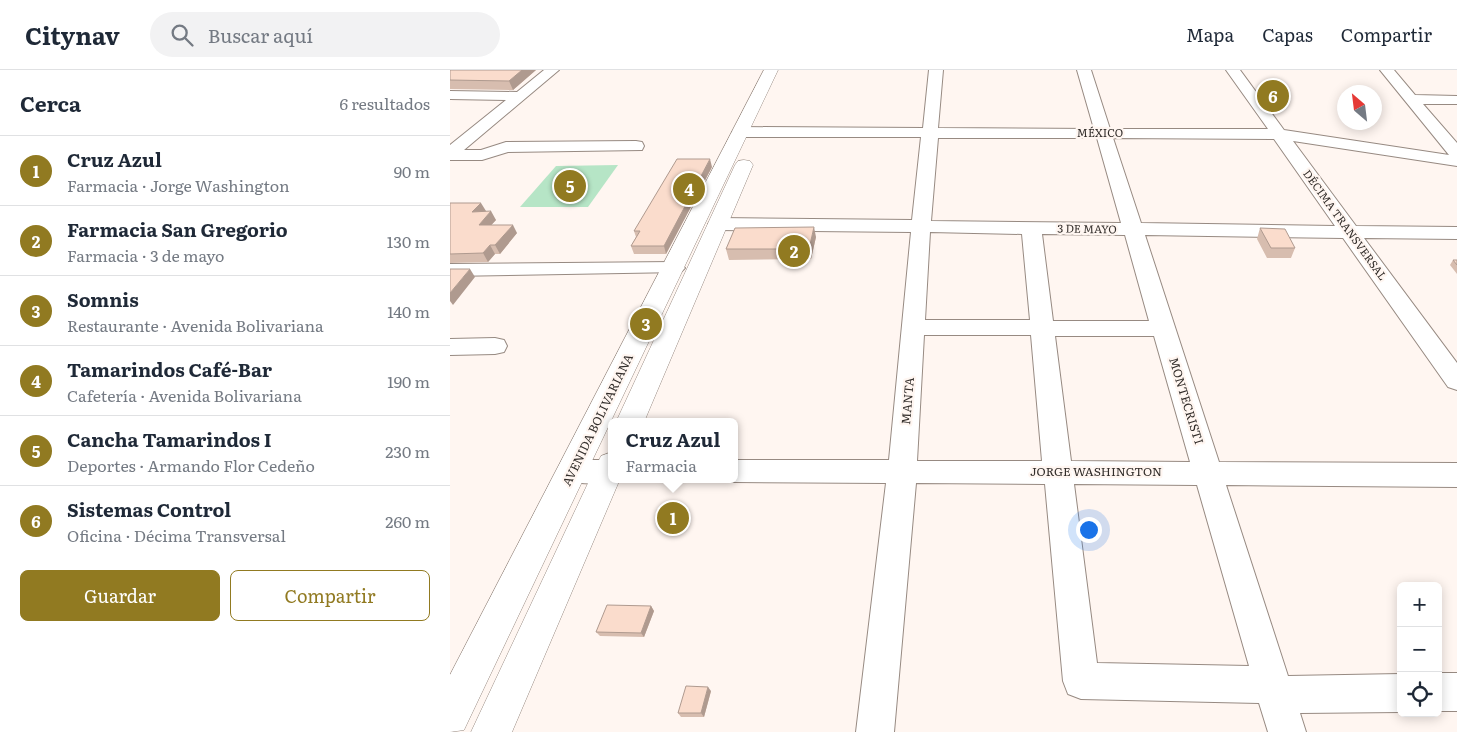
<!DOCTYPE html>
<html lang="es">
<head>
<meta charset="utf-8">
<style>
	body { margin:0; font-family:Literata,serif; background:#f2f2f3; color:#1f2937 }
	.controls { position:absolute; right:15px; bottom:15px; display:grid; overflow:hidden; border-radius:8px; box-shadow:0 2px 12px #0003 }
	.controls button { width:45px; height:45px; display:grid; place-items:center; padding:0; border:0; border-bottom:1px solid #e0e1e3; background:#fff; color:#1f2937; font:25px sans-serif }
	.compass { position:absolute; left:887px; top:15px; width:45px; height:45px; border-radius:50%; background:#fff; box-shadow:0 2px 12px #0003; rotate:332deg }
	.you { position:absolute; left:638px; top:459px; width:18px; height:18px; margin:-12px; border:4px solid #fff; border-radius:50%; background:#1a73e8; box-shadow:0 0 0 8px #1a73e833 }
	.badge { display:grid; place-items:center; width:32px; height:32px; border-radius:50%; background:#917a21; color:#fff; font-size:16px; font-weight:700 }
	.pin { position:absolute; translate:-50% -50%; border:2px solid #fff; box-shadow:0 1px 5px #0006 }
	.popup { position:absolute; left:158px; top:348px; width:130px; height:65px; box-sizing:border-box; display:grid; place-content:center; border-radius:8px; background:#fff; filter:drop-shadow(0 1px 4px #0005); font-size:16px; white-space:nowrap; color:#747a83 }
	.popup b { font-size:19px; color:#1f2937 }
	.popup::after { content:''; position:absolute; left:50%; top:100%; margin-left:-10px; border:10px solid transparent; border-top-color:#fff }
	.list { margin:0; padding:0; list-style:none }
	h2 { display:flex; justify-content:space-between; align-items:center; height:65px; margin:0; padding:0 20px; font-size:21px }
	h2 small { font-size:16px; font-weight:400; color:#747a83 }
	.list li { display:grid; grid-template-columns:32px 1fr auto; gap:15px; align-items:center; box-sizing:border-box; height:70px; padding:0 20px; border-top:1px solid #e0e1e3 }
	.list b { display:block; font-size:19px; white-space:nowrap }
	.list p { margin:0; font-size:16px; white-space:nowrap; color:#747a83 }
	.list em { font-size:16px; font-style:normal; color:#747a83 }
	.actions { display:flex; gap:10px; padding:15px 20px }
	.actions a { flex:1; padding:11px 0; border:1px solid #917a21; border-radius:8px; text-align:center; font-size:18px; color:#917a21 }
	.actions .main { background:#917a21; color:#fff }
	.icon { flex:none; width:28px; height:28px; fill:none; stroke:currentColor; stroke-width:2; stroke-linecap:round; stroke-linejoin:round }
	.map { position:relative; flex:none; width:1007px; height:662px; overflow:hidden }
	header { display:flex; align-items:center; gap:30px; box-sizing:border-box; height:70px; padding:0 25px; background:#fff; border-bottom:1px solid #e0e1e3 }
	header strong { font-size:24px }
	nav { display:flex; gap:28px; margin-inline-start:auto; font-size:18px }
	.search { width:350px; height:45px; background:#f2f2f3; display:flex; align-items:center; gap:12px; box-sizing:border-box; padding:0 18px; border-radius:28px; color:#747a83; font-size:19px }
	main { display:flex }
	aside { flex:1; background:#fff }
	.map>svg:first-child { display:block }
	.green { fill:#b6e5c6 }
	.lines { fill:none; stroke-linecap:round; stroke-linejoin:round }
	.minor-casing { stroke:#978a82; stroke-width:2 }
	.tertiary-casing { stroke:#978a82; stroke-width:1 }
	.minor { fill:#fff; fill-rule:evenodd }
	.tertiary { fill:#fff; fill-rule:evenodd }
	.wall { fill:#d7bdaf }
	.shaded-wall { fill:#af9a8f }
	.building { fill:#fadccc; stroke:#af9a8f }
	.labels { text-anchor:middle; stroke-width:4.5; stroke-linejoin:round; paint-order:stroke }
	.far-street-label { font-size:11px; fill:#322d2a; stroke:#fff6f1 }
	.street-label { font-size:12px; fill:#322d2a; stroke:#fff6f1 }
</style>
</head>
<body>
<header>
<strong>Citynav</strong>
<div class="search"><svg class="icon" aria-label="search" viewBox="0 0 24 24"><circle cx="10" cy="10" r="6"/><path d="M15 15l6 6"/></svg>Buscar aquí</div>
<nav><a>Mapa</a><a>Capas</a><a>Compartir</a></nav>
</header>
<main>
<aside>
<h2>Cerca<small>6 resultados</small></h2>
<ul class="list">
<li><span class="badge">1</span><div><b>Cruz Azul</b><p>Farmacia · Jorge Washington</p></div><em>90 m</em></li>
<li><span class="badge">2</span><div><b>Farmacia San Gregorio</b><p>Farmacia · 3 de mayo</p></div><em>130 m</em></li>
<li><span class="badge">3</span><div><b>Somnis</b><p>Restaurante · Avenida Bolivariana</p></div><em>140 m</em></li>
<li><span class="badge">4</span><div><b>Tamarindos Café-Bar</b><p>Cafetería · Avenida Bolivariana</p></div><em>190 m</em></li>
<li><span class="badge">5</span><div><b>Cancha Tamarindos I</b><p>Deportes · Armando Flor Cedeño</p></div><em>230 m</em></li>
<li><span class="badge">6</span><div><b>Sistemas Control</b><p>Oficina · Décima Transversal</p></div><em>260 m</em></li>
</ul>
<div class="actions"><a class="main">Guardar</a><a>Compartir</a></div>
</aside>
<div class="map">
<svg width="1007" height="662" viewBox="0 0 1007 662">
	<rect width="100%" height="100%" fill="#fff6f1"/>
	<path class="green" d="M168,95L138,137H70L106,96Z"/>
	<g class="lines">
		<defs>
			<path id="minor" d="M94,0H109L14,80H31L56,72L186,71L192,72L194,76L192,80L58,82L32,90H0V75L56,30L0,29V21L67,22Z
				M479,0H493L488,58L644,59L627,0H641L660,59H818L776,0H790L834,60L999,85L930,0H944L965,25L1007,26V34H973L1007,73V96L843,71L906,156L1007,157V169L914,168L1007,293V320L998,317L893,168L695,165L769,392L1007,393V417L776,415L838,606L951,604V642L850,643L856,662H818L809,633L631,629L618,624L613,611L595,414L466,413L444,662H406L436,413L284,412L274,409H284V390H439L461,162L268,160L261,158L258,154L261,150L268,148L462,150L471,67H290L282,62L290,57L473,58ZM488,68H647L671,153L481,151ZM663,68L824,69L885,156L691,153ZM480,162L572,164L580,250H475ZM592,164L675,165L699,251H603ZM474,265H581L592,391H467ZM605,266H704L740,392L621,391ZM624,414L747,415L799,596L647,593Z
				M224,192L231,194L235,198L231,202L0,206V194Z
				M45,268L54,270L57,276L54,282L45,284L0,285V269Z
				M123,390H162V409H172C154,415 130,415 113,409L109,401L113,393Z
				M988,603H1007V641H988Z"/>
			<path id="tertiary" d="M314,0H328L14,660L0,662V605Z
				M294,90L300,91L303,95L194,352H166L285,95L288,91Z
				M162,382V409H170L62,662H21L147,394L151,386Z"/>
		</defs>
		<use href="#minor" class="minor-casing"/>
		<use href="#tertiary" class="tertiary-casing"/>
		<use href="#minor" class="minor"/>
		<use href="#tertiary" class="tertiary"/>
	</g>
	<path class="wall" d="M0,0H86L63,20L0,19Z
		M262,97L216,184H184L181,176L186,167L184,161Z
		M0,133L36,141L35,142L46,150L41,155L67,163L50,184H45L38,192L0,193Z
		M810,158L845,178L841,188H817L807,169Z
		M366,167L361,189L279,190L276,179Z
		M1003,190H1007V204L1000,195Z
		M201,536L204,541L194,567L150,566L146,562Z
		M261,621L254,647H231L228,643Z"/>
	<path class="shaded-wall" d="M72,0H86L63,20L59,11Z
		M260,89L262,97L216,184L214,176Z
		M31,133L36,141L27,150L22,142Z
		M41,141L46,150L34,163L29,155Z
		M63,155L67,163L50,184L45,175Z
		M364,157L366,167L361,189L359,179Z
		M40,175L45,184L38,192L33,183Z
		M20,199L25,207L3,235L0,231V223Z
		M201,536L204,541L194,567L191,563Z
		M258,617L261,621L254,647L251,643Z"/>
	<path class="building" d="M0,0H72L59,11L0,10Z
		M227,89H260L214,176H181L190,161H184Z
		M0,133H31L22,142L41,141L29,155H63L45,175H40L33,183L0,184Z
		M364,157L359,179H276L285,158Z
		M810,158L835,159L845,178H821Z
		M1003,190H1007V195Z
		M0,199H20L0,223Z
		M157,535L201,536L191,563L146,562Z
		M236,616L258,617L251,643H228Z"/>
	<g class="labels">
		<g class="far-street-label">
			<text x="650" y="67">MÉXICO</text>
			<text transform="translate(895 155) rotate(54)" y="4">DÉCIMA TRANSVERSAL</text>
			<text transform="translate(637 159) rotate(1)" y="4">3 DE MAYO</text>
		</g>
		<g class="street-label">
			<text transform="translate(458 331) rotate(-85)" y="4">MANTA</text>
			<text transform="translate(736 331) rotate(73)" y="4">MONTECRISTI</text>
			<text transform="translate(148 350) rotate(-64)" y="4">AVENIDA BOLIVARIANA</text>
			<text x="646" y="406">JORGE WASHINGTON</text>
		</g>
	</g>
</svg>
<div class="controls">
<button>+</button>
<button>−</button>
<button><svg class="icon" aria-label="locate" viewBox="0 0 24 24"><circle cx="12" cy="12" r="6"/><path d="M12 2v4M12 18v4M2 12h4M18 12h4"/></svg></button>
</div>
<svg class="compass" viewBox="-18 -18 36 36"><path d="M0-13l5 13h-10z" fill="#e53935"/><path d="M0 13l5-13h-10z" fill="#747a83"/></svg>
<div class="you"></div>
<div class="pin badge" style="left:223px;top:448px">1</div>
<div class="popup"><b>Cruz Azul</b>Farmacia</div>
<div class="pin badge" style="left:344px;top:181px">2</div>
<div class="pin badge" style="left:196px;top:254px">3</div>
<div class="pin badge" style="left:239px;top:119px">4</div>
<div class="pin badge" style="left:120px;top:116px">5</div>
<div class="pin badge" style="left:823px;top:26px">6</div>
</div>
</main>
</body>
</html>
